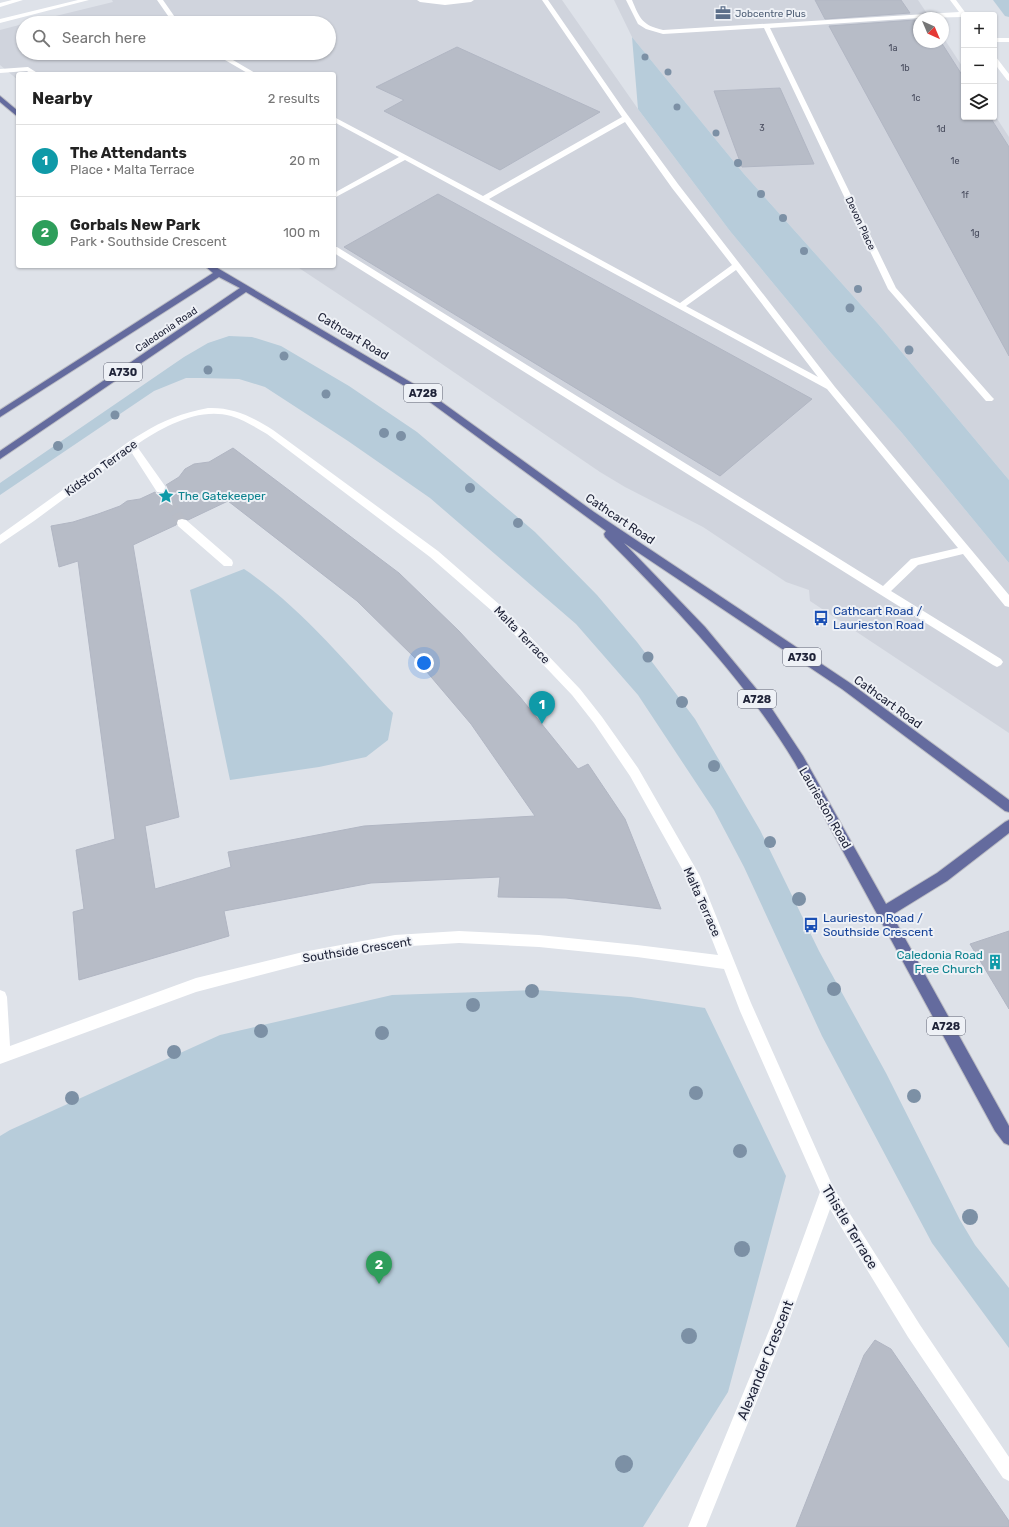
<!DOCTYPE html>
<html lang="en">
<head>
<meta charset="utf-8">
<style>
	body { margin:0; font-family:Rubik,sans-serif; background:#f6f6f6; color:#222 }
	.controls { position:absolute; right:12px; top:12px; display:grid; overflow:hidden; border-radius:4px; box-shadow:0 1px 3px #0004 }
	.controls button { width:36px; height:36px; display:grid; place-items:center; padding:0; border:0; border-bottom:1px solid #e0e0e0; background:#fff; color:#222; font:20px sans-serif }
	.compass { position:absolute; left:913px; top:12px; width:36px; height:36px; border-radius:50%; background:#fff; box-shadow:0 1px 3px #0004; rotate:136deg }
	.you { position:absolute; left:424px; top:663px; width:14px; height:14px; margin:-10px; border:3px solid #fff; border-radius:50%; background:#1a73e8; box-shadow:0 0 0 6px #1a73e833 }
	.badge { display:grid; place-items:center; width:26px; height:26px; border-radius:50%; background:#647e3a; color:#fff; font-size:13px; font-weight:700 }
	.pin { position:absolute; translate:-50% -33px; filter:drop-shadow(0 1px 2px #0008) }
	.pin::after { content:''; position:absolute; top:21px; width:14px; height:12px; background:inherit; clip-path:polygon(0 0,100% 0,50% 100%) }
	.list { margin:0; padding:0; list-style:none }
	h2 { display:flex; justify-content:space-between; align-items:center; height:52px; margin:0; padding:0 16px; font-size:17px }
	h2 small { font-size:13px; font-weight:400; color:#767676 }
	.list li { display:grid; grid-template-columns:26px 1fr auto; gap:12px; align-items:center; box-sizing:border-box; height:72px; padding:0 16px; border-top:1px solid #e0e0e0 }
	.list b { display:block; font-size:15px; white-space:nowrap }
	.list p { margin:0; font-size:13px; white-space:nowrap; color:#767676 }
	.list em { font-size:13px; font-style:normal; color:#767676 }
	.icon { flex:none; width:22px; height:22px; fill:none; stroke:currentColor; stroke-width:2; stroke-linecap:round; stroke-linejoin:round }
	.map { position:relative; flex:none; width:1009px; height:1527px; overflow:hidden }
	.search { position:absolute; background:#fff; box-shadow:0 1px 3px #0004; left:16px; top:16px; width:320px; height:44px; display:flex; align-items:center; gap:10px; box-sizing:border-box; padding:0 14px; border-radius:22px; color:#767676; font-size:15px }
	.panel { position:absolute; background:#fff; box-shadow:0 1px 3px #0004; left:16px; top:72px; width:320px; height:196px; border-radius:4px }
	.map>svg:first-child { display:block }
	.built { fill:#d0d4dd }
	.green { fill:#b7ccda }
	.building { fill:#b7bcc7; stroke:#b1b6c3; fill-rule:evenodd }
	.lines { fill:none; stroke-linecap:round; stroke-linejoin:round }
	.minor-tunnel { stroke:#b8bcc6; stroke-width:10; stroke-dasharray:10 4.5; stroke-linecap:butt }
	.major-casing { stroke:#bcbdc4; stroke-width:2 }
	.minor { fill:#fff; fill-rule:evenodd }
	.major { fill:#646b9e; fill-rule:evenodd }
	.tree { fill:#7c90a5 }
	.labels { text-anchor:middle; stroke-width:4; stroke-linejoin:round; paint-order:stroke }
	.far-number-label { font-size:9px; fill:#464a5c }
	.far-service-label { font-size:10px; fill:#4e5e75; stroke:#eef1f6; text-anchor:start }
	.far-street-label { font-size:10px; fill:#202439; stroke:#eef1f6 }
	.shield { fill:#eef1f6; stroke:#5e6272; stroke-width:1 }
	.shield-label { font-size:11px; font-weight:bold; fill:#202439 }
	.street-label { font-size:12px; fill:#202439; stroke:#eef1f6 }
	.culture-label { font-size:12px; fill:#0d838f; stroke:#eef1f6; text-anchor:start }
	.transit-label { font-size:12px; fill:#164399; stroke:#eef1f6; text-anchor:start }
	.near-street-label { font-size:14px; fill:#202439; stroke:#eef1f6 }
</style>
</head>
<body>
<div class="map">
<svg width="1009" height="1527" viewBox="0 0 1009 1527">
	<rect width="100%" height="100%" fill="#dee2e9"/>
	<path class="built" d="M112,0H562L638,109L730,231L831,353L902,433L1009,563V733L810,601L809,590L786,582L703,527L625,487L600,472L376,319L296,266H334V74H18V80L0,65V30L23,24V53H329V23H27L113,2Z
		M614,0H918L930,18H919V42H943V37L964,69V117H994V114L1009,137V480L879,325L744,174L632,37Z"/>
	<path class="green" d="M993,0H1009V17L1005,16Z
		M632,37L744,174L879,325L1009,480V563L902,433L831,353L730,231L638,109Z
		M229,336L252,337L281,346L349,386L417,432L535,532L597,595L637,642L695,719L760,830L819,951L886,1073L960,1220L975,1245L1009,1288V1348L932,1243L822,1036L744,867L714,810L638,695L576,624L430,498L348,441L265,387L239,379L201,378H186L154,391L0,495V483L184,357L208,343Z
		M244,569C301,607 346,663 393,713L388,740L366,757L319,767L230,780L190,590Z
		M536,990L631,997L705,1008L786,1176L728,1392L643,1527H0V1136L10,1130L220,1035L392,995Z"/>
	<path class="building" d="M815,0H901L910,13L825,19Z
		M915,20L919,26V42H941L964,78V117H990L1009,147V356L829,26Z
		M457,47L600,112L500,170L384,111L404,100L376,87Z
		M780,88L814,164L742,167L714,91Z
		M438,194L812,399L720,476L344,247Z
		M233,448L399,573L459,631L520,697L578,769L588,764L625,819L661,909L566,898L498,897L500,877L371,883L224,911L229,936L79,980L73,912L84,909L76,850L115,839L78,561L59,567L51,526L73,522L98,514L120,506L127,501L140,499L155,492L157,494L166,493L167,489L166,485L179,477L185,469L194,464L209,462ZM228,501L357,601L415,658L471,724L535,816L364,826L228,852L231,867L155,889L145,826L179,817L133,545L176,525L178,519L182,518L188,520Z
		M1009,931V1009L970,944Z
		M875,1340L891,1349L1009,1521V1527H796L864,1355Z"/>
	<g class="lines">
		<path class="minor-tunnel" d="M161,489L182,523"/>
		<defs>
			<path id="major" d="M0,96L18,111V117L0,102Z
				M205,266H214L429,393L594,512L850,683L1009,800V812L1005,811L842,689L624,543L705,627L768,703L803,756L886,904L937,873L1005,822L1009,820V833L947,881L892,915L1009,1126V1145L1004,1143L995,1131L795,763C744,678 674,607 605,537L604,534L606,531L423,397L246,292L0,459V451L240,288L219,277L0,417V410L213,273Z"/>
		</defs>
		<use href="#major" class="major-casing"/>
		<path class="minor" d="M12,0H23L0,7V3Z
			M78,0H89L0,23V19Z
			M157,0H163L179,23H173Z
			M417,0H474L471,2L445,5L420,2Z
			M542,0H548L624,110L678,184L835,387L1009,595V607L1005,606L963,554L918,565L891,591L1001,659L1003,662L1001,665L997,667L993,665L334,253V247H337L883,586L911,559L958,548L827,389L405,160L334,198V193L399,157L334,122V117L483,196L622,117ZM625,122L672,188L732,265L680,303L489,199ZM736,270L818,377L686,306Z
			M626,0H632C640,19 642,25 663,30L959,12L950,0H956L967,15H964V17L919,18L770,28L896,288L992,397L994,399L992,401H986L888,289L764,28L663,34L646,29L638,24Z
			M994,38H1009V42H994Z
			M213,53H221L257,74H249Z
			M994,56L996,57L1009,74V81L1007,80L994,63Z
			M28,67L39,74H31L27,71L0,73V69Z
			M208,408C233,407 253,417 273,430L438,551L500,605L580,689L602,717L638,768L700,876L751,1003L833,1187L920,1325L1009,1457V1481L1003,1478L908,1337L830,1209L789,1321L706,1527H688L773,1321L820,1192L740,1011L724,969L637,957L539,947L459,943L395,947L303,964L196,992L0,1064V990L5,992L7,997L10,1046L196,978L303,952L395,935L459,931L539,935L637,945L718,955L690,883L630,776L594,723L572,695L492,611L430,557L267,434C255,427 244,420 231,416C198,407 163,427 136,445L165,486L166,489L165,492H157L130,450L34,521L0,544V535C29,514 58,494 86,473C127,443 157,417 208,408Z
			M182,519L186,520L232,560L233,563L232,566H224L178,526L177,523L178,520Z"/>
		<use href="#major" class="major"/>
	</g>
	<g class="tree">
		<circle cx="645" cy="57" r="3.5"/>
		<circle cx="668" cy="72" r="3.5"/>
		<circle cx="677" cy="107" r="3.5"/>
		<circle cx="716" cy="133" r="3.5"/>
		<circle cx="738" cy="163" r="4"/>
		<circle cx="761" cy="194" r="4"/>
		<circle cx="783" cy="218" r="4"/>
		<circle cx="804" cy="251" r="4"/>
		<circle cx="858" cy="289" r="4"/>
		<circle cx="850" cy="308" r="4.5"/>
		<circle cx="909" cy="350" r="4.5"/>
		<circle cx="284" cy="356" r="4.5"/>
		<circle cx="208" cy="370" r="4.5"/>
		<circle cx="326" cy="394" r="4.5"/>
		<circle cx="115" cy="415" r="4.5"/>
		<circle cx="384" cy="433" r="5"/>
		<circle cx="401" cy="436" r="5"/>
		<circle cx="58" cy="446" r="5"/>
		<circle cx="470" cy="488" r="5"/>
		<circle cx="518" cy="523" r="5"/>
		<circle cx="648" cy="657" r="5.5"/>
		<circle cx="682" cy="702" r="6"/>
		<circle cx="714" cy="766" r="6"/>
		<circle cx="770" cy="842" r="6"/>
		<circle cx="799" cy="899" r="7"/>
		<circle cx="834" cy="989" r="7"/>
		<circle cx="532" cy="991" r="7"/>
		<circle cx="473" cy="1005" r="7"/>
		<circle cx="261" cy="1031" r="7"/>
		<circle cx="382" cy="1033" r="7"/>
		<circle cx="174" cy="1052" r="7"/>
		<circle cx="696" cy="1093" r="7"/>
		<circle cx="914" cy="1096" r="7"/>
		<circle cx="72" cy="1098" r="7"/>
		<circle cx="740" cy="1151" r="7"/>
		<circle cx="970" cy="1217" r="8"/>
		<circle cx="742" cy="1249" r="8"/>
		<circle cx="689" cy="1336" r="8"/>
		<circle cx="624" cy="1464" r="9"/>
	</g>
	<defs>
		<symbol id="office-bare" viewBox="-9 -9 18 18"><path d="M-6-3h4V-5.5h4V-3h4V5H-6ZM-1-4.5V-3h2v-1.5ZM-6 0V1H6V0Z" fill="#5c6f8a" stroke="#eef1f6" stroke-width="2.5" paint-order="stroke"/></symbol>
		<symbol id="sight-bare" viewBox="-9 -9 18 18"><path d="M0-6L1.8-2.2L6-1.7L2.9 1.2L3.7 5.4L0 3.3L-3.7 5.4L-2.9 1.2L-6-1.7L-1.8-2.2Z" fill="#0f9aa8" stroke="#eef1f6" stroke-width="2.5" paint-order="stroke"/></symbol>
		<symbol id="bus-bare" viewBox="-9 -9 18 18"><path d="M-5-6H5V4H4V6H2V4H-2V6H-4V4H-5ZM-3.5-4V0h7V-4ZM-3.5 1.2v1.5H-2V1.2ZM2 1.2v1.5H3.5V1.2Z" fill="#1a4fb4" stroke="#eef1f6" stroke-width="2.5" paint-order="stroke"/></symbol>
		<symbol id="building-bare" viewBox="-9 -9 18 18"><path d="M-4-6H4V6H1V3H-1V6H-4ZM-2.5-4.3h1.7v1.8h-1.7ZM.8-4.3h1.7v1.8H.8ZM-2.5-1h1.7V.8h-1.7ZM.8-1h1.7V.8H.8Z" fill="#0f9aa8" stroke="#eef1f6" stroke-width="2.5" paint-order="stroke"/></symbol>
	</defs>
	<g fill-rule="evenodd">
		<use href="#office-bare" x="712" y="2" width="22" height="22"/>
		<use href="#sight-bare" x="155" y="485" width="22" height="22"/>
		<use href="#bus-bare" x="810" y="607" width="22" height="22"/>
		<use href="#bus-bare" x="800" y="914" width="22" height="22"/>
		<use href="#building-bare" x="984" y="951" width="22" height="22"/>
	</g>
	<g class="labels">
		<g class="far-number-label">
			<text x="893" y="51">1a</text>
			<text x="905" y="71">1b</text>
			<text x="916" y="101">1c</text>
			<text x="762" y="131">3</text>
			<text x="941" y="132">1d</text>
			<text x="955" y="164">1e</text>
			<text x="965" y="198">1f</text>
			<text x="975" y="236">1g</text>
		</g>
		<g class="far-service-label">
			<text x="735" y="17">Jobcentre Plus</text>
		</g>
		<g class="far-street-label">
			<text transform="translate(861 223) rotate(65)" y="4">Devon Place</text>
			<text transform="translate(166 329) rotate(-34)" y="4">Caledonia Road</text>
		</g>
		<g class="shield">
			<rect x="104" y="363" width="38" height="18" rx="3"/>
			<rect x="404" y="384" width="38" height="18" rx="3"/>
			<rect x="783" y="648" width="38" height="18" rx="3"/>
			<rect x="738" y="690" width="38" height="18" rx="3"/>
			<rect x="927" y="1017" width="38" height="18" rx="3"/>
		</g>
		<g class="shield-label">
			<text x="123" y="376">A730</text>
			<text x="423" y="397">A728</text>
			<text x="802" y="661">A730</text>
			<text x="757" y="703">A728</text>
			<text x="946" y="1030">A728</text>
		</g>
		<g class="street-label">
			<text transform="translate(353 336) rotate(31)" y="4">Cathcart Road</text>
			<text transform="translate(101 468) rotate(-36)" y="4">Kidston Terrace</text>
			<text transform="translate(620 519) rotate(34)" y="4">Cathcart Road</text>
			<text transform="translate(522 635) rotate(46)" y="4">Malta Terrace</text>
			<text transform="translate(888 702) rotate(36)" y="4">Cathcart Road</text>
			<text transform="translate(825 808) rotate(60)" y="4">Laurieston Road</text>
			<text transform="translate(702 902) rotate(66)" y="4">Malta Terrace</text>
			<text transform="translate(357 950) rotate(-9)" y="4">Southside Crescent</text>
		</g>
		<g class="culture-label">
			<text x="178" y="500">The Gatekeeper</text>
			<text x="983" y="959" text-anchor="end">Caledonia Road<tspan x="983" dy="14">Free Church</tspan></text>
		</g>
		<g class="transit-label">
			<text x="833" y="615">Cathcart Road /<tspan x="833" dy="14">Laurieston Road</tspan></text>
			<text x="823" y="922">Laurieston Road /<tspan x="823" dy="14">Southside Crescent</tspan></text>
		</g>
		<g class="near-street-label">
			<text transform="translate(850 1227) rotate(59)" y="5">Thistle Terrace</text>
			<text transform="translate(765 1360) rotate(-68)" y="5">Alexander Crescent</text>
		</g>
	</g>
</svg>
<div class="controls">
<button>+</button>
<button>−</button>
<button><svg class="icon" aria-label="layers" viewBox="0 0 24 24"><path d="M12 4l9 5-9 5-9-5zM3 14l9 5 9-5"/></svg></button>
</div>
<svg class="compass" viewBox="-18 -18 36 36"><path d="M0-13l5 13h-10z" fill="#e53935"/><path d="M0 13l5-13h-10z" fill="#767676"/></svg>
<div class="you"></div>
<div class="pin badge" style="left:542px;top:724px;background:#0f9aa8">1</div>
<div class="pin badge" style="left:379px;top:1284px;background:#2e9e5b">2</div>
<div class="search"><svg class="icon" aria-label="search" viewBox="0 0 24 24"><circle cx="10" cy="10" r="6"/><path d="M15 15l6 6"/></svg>Search here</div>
<section class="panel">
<h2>Nearby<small>2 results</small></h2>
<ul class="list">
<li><span class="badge" style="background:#0f9aa8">1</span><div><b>The Attendants</b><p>Place · Malta Terrace</p></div><em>20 m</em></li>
<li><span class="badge" style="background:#2e9e5b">2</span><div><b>Gorbals New Park</b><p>Park · Southside Crescent</p></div><em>100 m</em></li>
</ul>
</section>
</div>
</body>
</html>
